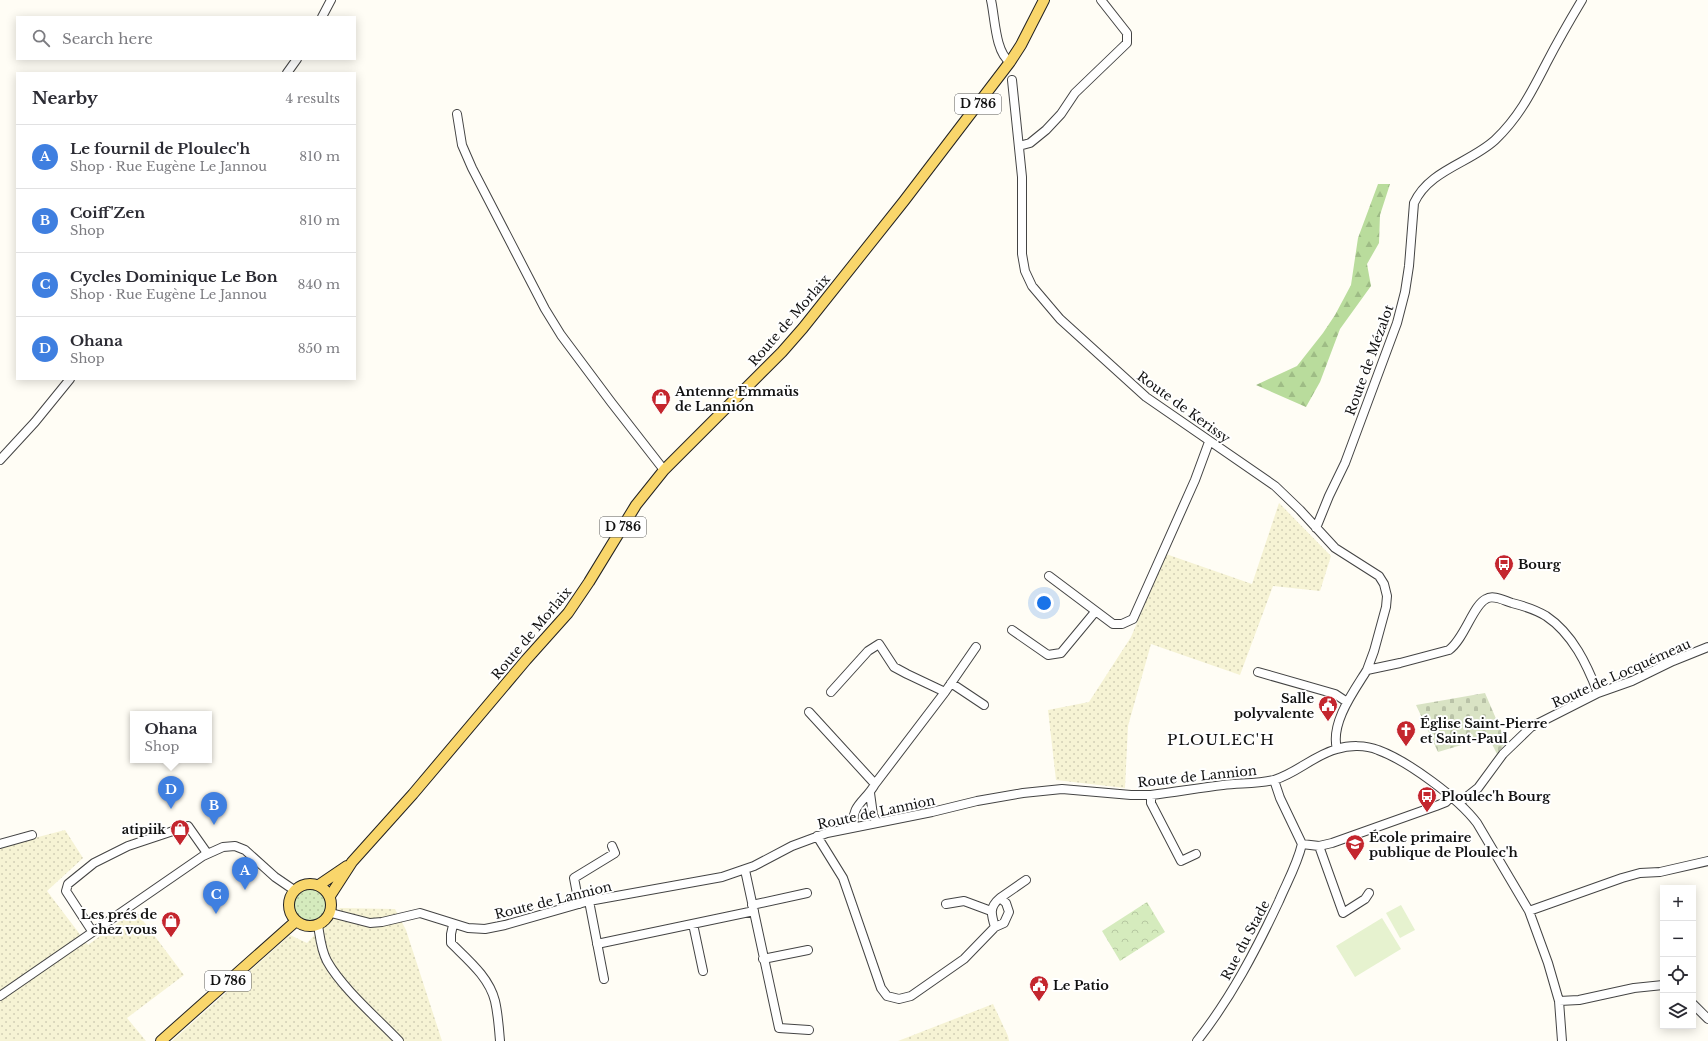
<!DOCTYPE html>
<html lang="en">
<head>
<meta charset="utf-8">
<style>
	body { margin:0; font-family:"Libre Baskerville",serif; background:#f2f2f3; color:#2b2b33 }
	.controls { position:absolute; right:12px; bottom:12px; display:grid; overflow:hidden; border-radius:0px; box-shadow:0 2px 10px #0003 }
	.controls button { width:36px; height:36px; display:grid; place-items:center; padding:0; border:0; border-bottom:1px solid #e1e1e2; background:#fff; color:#2b2b33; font:20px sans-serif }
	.you { position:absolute; left:1044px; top:603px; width:14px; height:14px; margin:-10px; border:3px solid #fff; border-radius:50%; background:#1a73e8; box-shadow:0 0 0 6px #1a73e833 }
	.badge { display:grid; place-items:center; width:26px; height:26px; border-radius:50%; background:#7c3aed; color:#fff; font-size:13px; font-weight:700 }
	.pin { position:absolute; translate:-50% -33px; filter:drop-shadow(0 1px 2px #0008) }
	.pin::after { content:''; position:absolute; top:21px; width:14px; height:12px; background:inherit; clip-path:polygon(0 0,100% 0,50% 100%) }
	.popup { position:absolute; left:130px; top:711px; width:82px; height:52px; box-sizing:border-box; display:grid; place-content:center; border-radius:0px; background:#fff; filter:drop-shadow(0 1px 3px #0005); font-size:13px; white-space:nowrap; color:#7c7c81 }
	.popup b { font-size:15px; color:#2b2b33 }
	.popup::after { content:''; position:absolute; left:50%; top:100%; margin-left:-8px; border:8px solid transparent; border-top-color:#fff }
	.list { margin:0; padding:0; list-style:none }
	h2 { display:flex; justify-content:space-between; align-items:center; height:52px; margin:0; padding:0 16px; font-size:17px }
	h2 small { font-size:13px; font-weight:400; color:#7c7c81 }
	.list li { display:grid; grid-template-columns:26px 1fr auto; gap:12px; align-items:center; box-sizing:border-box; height:64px; padding:0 16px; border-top:1px solid #e1e1e2 }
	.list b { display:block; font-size:15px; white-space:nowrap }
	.list p { margin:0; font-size:13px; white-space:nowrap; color:#7c7c81 }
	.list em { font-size:13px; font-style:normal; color:#7c7c81 }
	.icon { flex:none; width:22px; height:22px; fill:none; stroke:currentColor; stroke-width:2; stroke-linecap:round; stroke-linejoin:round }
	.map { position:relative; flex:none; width:1708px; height:1041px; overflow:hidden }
	.search { position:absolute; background:#fff; box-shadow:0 2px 10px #0003; left:16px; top:16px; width:340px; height:44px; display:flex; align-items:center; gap:10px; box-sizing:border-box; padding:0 14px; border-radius:0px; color:#7c7c81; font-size:15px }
	.panel { position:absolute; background:#fff; box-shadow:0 2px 10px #0003; left:16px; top:72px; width:340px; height:308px; border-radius:0px }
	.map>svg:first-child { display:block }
	.farmland { fill:url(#farmland-dots) }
	.grass { fill:url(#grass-dots) }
	.forest { fill:url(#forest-firs) }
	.cemetery { fill:url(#cemetery-stones) }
	.park { fill:url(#park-crowns) }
	.pitch { fill:#e6f2cf }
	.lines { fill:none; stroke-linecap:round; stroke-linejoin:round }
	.minor-casing { stroke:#444; stroke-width:10 }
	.major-casing { stroke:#222; stroke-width:12 }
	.minor { stroke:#fff; stroke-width:8 }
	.major { stroke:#f9d66b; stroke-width:10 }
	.labels { text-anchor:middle; stroke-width:4; stroke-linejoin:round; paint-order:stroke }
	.shield { fill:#fff; stroke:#585858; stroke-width:1 }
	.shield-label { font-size:12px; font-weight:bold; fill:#111 }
	.street-label { font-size:13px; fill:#111; stroke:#fff }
	.poi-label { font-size:13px; font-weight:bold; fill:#111; stroke:#fff; text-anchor:start }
	.quarter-label { font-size:15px; letter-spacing:1px; fill:#111; stroke:#fff }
</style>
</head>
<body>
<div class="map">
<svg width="1708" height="1041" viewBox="0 0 1708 1041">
	<defs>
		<pattern id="farmland-dots" width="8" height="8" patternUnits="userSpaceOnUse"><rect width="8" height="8" fill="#f6f3d4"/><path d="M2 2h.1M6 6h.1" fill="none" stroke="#d2cfb5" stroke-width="1.8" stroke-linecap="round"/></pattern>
		<pattern id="grass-dots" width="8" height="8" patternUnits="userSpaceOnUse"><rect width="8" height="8" fill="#d5ebbd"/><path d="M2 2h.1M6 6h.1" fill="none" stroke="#b6c8a1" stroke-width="1.8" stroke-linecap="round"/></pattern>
		<pattern id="forest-firs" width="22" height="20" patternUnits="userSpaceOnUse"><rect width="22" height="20" fill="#b9dc9c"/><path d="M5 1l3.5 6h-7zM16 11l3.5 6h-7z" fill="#9ebc85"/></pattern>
		<pattern id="cemetery-stones" width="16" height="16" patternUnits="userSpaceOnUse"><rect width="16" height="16" fill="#d9e3c4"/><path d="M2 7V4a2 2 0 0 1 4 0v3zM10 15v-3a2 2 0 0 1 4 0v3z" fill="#b9c2a7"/></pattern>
		<pattern id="park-crowns" width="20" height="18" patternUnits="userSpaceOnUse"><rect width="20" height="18" fill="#d5ebbd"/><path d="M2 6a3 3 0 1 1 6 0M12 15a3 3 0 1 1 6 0" fill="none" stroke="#b6c8a1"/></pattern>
	</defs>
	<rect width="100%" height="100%" fill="#fffdf5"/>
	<path class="farmland" d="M1279,503L1331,556L1320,591L1273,586L1240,675L1151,644L1128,726L1125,788L1056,780L1048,710L1089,702L1131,637L1166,554L1252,584Z
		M65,830L83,858L47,891L88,945L135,910L184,975L127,1018L146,1041H0V847Z
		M340,908L395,909L406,930L442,1041H172L290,935L307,943Z
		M993,1004L1008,1036L1009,1041H898Z"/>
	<path class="grass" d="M291 905a18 18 0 1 1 36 0a18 18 0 1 1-36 0Z"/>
	<path class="forest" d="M1378,184H1390L1380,215L1379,243L1367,264L1371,286L1340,329L1320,382L1306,407L1256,385L1297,366L1323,333L1335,315L1351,285L1358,238Z"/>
	<path class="cemetery" d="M1485,693L1506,742L1497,754L1490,740L1485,738L1438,752L1416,705Z"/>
	<path class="park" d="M1147,902L1165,932L1120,961L1102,931Z"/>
	<path class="pitch" d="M1401,905L1415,930L1400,938L1386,913Z
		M1382,918L1401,949L1355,977L1336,946Z"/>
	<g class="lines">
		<defs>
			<path id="minor" d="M991,0C995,17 995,52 1010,62
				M322,17L331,0
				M287,73L297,59
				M1012,80L1022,177V254L1025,271L1032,286L1060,319L1146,397L1275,486L1300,510L1335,548L1379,576L1384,584L1387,596L1386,607L1374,651L1367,670
				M457,114L462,145L472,168L545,309L561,335L611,402L664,470
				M1019,146L1030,143L1046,130L1061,114L1075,93L1127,43V33L1101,0
				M0,460L35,422L70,379
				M1316,528L1329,496L1345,463L1397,323L1405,292L1409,266L1414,203C1429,170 1470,163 1495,140C1520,116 1532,91 1547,62C1558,41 1570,20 1582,0
				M1049,576L1113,624H1122L1133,619L1195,480L1209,442
				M1012,630L1048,655L1061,653L1095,612
				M1258,672L1335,694L1347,702
				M951,683L984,705
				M831,692L868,651L879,644L894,667L907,674L945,692
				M809,712L875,784
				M1337,749C1330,723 1354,691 1367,670L1400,663L1449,650C1465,638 1473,605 1486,599C1493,594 1505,601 1512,603C1524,606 1536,610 1546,616C1573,634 1587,665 1598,693
				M1274,780L1280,798L1302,844
				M870,793L873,815L877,823
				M1151,795V803L1181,861L1196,854
				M1459,803L1478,788L1503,754L1531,727L1598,693L1632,681L1673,661L1708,647
				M854,827C850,805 866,801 875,784L945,692L976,647
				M817,836L843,878L881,988L887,996L899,999L911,996L964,959L995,927
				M0,844L32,835
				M1302,844L1319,846L1332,843L1436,806L1446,802L1451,797
				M1319,846L1343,913L1365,899L1369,893
				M745,870L779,1028L809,1030
				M1000,898L1006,903L1009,912L1004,923L995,927C991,914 989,907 1000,898Z
				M1000,898L1026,880
				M589,901L604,979
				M579,904L574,878L615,853L612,846
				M946,904L964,901L991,911
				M752,905L807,893
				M1529,911L1622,878L1640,873L1660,872L1708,861
				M331,913L370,923L382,922L420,913L468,928L485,929L505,925L589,901L722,877L754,866L792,846L827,833L932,812L977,801L1023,793L1062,789L1131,795H1151C1175,792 1199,788 1223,785C1240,783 1258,784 1274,780C1297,773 1314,755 1337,749C1349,745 1366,745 1378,750C1408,761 1458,798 1477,823L1529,911L1548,963L1559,1001L1562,1041
				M693,924L703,971
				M318,925C320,937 321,950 327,961C342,988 377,1018 399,1041
				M453,925L451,934V943C468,960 489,977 495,1001C498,1014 499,1028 500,1041
				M92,931L66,891L68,884L94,863L128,846L188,826L207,853
				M597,944L754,911
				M763,959L808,950
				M0,996L203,856L223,847L235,846L245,850L275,877L294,890
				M1559,1001L1579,1000L1634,988L1663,985
				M1693,1004L1708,1019
				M1197,1041C1231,998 1256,950 1279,901C1287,882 1297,865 1302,844"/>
			<path id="major" d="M289 905a21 21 0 1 1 42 0a21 21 0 1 1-42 0Z
				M319,885L347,866
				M330,896L352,862L413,794L526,660L568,613L589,582L636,505L664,470L782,352L803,328L904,201L1010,62L1021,45L1044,0
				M161,1041L296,921"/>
		</defs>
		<use href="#minor" class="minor-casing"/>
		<use href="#major" class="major-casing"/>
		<use href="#minor" class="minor"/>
		<use href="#major" class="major"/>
	</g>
	<defs>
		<symbol id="shop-pin" viewBox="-11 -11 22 30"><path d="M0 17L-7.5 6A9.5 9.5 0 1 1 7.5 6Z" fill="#c4262e" stroke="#fff"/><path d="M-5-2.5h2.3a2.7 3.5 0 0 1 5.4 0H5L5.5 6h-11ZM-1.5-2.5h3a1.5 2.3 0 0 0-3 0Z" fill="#fff"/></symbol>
		<symbol id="bus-pin" viewBox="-11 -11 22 30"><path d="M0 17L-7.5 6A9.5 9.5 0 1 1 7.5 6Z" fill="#c4262e" stroke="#fff"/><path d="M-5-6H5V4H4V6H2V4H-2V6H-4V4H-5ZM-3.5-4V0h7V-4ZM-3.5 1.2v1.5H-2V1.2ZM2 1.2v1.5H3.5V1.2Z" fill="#fff"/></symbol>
		<symbol id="civic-pin" viewBox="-11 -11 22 30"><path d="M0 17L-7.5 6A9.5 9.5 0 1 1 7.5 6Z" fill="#c4262e" stroke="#fff"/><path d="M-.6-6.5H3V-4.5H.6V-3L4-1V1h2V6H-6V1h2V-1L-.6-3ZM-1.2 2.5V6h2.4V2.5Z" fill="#fff"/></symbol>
		<symbol id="church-pin" viewBox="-11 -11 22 30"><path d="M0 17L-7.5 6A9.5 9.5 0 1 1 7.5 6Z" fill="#c4262e" stroke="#fff"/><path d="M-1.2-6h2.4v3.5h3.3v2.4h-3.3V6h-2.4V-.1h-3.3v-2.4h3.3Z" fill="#fff"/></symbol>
		<symbol id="school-pin" viewBox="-11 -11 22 30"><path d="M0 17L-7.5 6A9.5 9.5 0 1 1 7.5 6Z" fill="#c4262e" stroke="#fff"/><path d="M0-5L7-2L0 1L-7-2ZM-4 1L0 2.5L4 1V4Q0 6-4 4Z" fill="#fff"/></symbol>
	</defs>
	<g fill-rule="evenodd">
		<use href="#shop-pin" x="650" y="387" width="22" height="30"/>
		<use href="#bus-pin" x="1493" y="553" width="22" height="30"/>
		<use href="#civic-pin" x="1317" y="694" width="22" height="30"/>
		<use href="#church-pin" x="1395" y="719" width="22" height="30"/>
		<use href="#bus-pin" x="1416" y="785" width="22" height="30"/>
		<use href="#shop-pin" x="169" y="818" width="22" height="30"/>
		<use href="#school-pin" x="1344" y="833" width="22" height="30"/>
		<use href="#shop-pin" x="160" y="910" width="22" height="30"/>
		<use href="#civic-pin" x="1028" y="974" width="22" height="30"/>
	</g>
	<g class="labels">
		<g class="shield">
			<rect x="955" y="94" width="46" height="20" rx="3"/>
			<rect x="600" y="517" width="46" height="20" rx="3"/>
			<rect x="205" y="971" width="46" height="20" rx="3"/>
		</g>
		<g class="shield-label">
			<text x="978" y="108">D 786</text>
			<text x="623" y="531">D 786</text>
			<text x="228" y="985">D 786</text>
		</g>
		<g class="street-label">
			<text transform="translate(789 320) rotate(-49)" y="5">Route de Morlaix</text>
			<text transform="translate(1369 360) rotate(-70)" y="5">Route de Mézalot</text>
			<text transform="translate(1184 407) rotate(36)" y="5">Route de Kerissy</text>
			<text transform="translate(531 633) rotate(-50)" y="5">Route de Morlaix</text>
			<text transform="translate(1621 673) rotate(-24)" y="5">Route de Locquémeau</text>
			<text transform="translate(1197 776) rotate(-6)" y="5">Route de Lannion</text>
			<text transform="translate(876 812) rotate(-12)" y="5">Route de Lannion</text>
			<text transform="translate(553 900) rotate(-14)" y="5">Route de Lannion</text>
			<text transform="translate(1245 940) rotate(-62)" y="5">Rue du Stade</text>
		</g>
		<g class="poi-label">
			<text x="675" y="396">Antenne Emmaüs<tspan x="675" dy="15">de Lannion</tspan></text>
			<text x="1518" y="569">Bourg</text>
			<text x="1314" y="703" text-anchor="end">Salle<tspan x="1314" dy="15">polyvalente</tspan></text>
			<text x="1420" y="728">Église Saint-Pierre<tspan x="1420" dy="15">et Saint-Paul</tspan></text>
			<text x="1441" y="801">Ploulec'h Bourg</text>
			<text x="166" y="834" text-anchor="end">atipiik</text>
			<text x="1369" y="842">École primaire<tspan x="1369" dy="15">publique de Ploulec'h</tspan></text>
			<text x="157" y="919" text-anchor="end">Les prés de<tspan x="157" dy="15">chez vous</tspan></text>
			<text x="1053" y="990">Le Patio</text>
		</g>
		<g class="quarter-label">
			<text x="1221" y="745">PLOULEC'H</text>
		</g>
	</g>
</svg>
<div class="controls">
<button>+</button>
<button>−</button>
<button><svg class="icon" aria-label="locate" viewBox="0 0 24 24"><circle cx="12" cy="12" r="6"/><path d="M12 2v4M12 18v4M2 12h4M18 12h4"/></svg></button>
<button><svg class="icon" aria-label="layers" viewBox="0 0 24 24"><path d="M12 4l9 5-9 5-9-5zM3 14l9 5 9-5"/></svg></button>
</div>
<div class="you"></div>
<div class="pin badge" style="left:245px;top:890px;background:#3f7fe0">A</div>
<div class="pin badge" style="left:214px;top:825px;background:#3f7fe0">B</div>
<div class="pin badge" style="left:216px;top:914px;background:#3f7fe0">C</div>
<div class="pin badge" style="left:171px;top:809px;background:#3f7fe0">D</div>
<div class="popup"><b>Ohana</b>Shop</div>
<div class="search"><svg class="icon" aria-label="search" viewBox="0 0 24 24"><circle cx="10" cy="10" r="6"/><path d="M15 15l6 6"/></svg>Search here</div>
<section class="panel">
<h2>Nearby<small>4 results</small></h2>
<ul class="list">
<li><span class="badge" style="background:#3f7fe0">A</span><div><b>Le fournil de Ploulec'h</b><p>Shop · Rue Eugène Le Jannou</p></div><em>810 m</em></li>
<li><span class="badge" style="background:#3f7fe0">B</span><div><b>Coiff'Zen</b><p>Shop</p></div><em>810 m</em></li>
<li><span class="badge" style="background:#3f7fe0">C</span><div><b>Cycles Dominique Le Bon</b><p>Shop · Rue Eugène Le Jannou</p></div><em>840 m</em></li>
<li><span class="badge" style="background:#3f7fe0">D</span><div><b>Ohana</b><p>Shop</p></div><em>850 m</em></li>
</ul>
</section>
</div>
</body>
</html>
